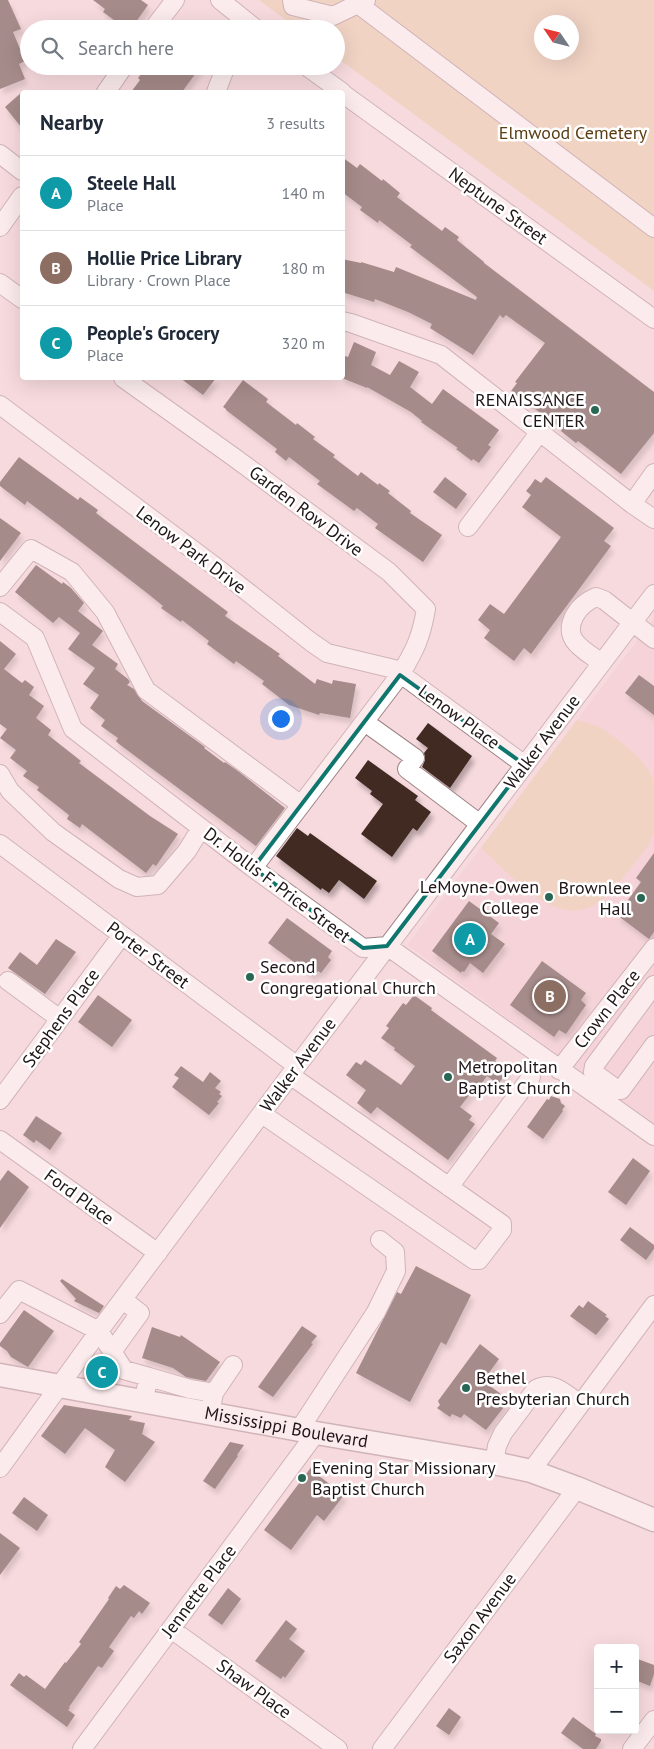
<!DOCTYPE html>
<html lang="en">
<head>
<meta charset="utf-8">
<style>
	body { margin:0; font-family:"PT Sans",sans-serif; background:#f6f6f7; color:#1f2937 }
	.controls { position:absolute; right:15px; bottom:15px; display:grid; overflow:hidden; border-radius:5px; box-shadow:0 5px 20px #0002 }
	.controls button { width:45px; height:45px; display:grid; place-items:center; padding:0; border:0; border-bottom:1px solid #e0e1e3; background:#fff; color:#1f2937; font:25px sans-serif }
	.compass { position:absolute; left:534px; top:15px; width:45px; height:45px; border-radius:50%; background:#fff; box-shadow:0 5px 20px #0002; rotate:305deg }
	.you { position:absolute; left:280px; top:718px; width:18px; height:18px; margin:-12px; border:4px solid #fff; border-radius:50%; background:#1a73e8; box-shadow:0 0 0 8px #1a73e833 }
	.badge { display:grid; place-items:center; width:32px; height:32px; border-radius:50%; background:#b45309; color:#fff; font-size:16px; font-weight:700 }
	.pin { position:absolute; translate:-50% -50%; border:2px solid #fff; box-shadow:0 1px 5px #0006 }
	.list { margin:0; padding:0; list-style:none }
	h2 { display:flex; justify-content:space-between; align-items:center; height:65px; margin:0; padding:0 20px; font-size:21px }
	h2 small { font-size:16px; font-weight:400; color:#747a83 }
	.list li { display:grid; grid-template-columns:32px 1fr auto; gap:15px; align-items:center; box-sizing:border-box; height:75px; padding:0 20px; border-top:1px solid #e0e1e3 }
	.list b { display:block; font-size:19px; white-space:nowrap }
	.list p { margin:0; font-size:16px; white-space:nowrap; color:#747a83 }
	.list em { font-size:16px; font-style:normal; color:#747a83 }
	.icon { flex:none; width:28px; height:28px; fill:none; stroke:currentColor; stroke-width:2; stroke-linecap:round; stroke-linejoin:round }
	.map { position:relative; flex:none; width:654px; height:1749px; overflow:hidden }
	.search { position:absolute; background:#fff; box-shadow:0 5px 20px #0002; left:20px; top:20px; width:325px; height:55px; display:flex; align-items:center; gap:12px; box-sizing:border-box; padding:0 18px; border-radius:28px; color:#747a83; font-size:19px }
	.panel { position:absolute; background:#fff; box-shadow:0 5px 20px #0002; left:20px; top:90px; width:325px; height:290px; border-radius:5px }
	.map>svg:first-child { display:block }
	.built { fill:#f1cbd1 }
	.green { fill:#e9caa4; fill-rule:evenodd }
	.building { fill:#402c24; filter:url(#shadow) }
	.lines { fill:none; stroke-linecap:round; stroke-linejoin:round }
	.minor-casing { stroke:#9f8588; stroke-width:20 }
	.major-casing { stroke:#9f8588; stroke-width:25 }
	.minor { stroke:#fff; stroke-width:18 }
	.major { stroke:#fff; stroke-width:22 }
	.marked { fill:none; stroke:#0f766e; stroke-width:4; stroke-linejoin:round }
	.poi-dot { fill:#286754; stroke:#fff; stroke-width:2 }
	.labels { text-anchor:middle; stroke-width:5; stroke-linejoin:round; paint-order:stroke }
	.park-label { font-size:18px; fill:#5a3d13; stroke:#fff }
	.street-label { font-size:18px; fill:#1f1517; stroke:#fff }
	.poi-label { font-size:18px; fill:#1f1517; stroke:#fff; text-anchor:start }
</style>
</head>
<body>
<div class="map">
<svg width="654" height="1749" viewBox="0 0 654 1749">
	<defs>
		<filter id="shadow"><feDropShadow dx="3" dy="5.5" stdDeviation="2.5" flood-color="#0004"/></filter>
	</defs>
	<rect width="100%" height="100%" fill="#f7dade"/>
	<path class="built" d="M654,618V1125L407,945Z"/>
	<path class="green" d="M259,0H654V291L336,57V29H298ZM542,22H572V52H542Z
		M577,720C584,722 593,724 599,727C618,738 645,759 653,779C654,785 654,825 654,832C652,843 641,855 634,864C616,886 596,918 562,909C533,902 503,868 481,848Z"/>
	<path class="building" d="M0,0H8L21,29L13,32L25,61L19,64L25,79L0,89Z
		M93,0H141L148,5L131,29H126L103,12L105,9Z
		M147,66H201L182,92H131L140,80L138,78Z
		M22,92V128L5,107Z
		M342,157L357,168L360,164L382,181L383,179L400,193L397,197L442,231L445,227L459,237L457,240L484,262V263L654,392V433L621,474L578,441L576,443L561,431L562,429L511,391L517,383L515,382L545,343L506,315L503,318L500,315L473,355L430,328L432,324L408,312L375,299L374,302L342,292V259L361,263V262L394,272L396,267L476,300L477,297L410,247L412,245L379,220L378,223L360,210L362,207L342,192Z
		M354,342L376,352L371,365L390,375L399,361L419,372L410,387L432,404L443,389L499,430L488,445L491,447L479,463L473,459L472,461L456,449L458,448L421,422L422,421L411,412L367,387V388L342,378V355L348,357Z
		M180,378H216L203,395Z
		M243,380L268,399L266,402L296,425L297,423L315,437L313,439L335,455L333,457L358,476L361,472L378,485L379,483L390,491L388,493L411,511L410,513L442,535L423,562L375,528L378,524L357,508L354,511L317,484L320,481L289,457L286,461L275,452L277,449L226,410V409L223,407Z
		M19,457L78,500L80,497L98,510L96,513L228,612L225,616L280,654L278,656L315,684L317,679L332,684L333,680L356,684L350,718L320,713L319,715L289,705L262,684L264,681L236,661L234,664L207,644L209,641L182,620L181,622L161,608L163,606L147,593L59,525L27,501L25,505L0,486V482Z
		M445,477L467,494L456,509L433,492Z
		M546,477L614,528L604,541L611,546L531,654L524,648L514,661L484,638L490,630L478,620L490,604L504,614L561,537L522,507L531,495L526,491L531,485L535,479L541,483Z
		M0,518L21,533L0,561Z
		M36,565L62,584L63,582L71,588L84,603L78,611L103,631L92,645L118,664L115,669L128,679L130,682L127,685L134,689L142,701L205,747L204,748L224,763L225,762L238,771L285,808L256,846L119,744L116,741L118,738L101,726L105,720L90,708L99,695L83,684L95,668L68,649L80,633L59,617L53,623L15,592Z
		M0,641L16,654L4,669L22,683L25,680L34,687L29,695L44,706L36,718L51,730L48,735L81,761L79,763L95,775L150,816L178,834L156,866L153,864L146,873L82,824L80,828L67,819L69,815L37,790L39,787L23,776L27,771L10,758L16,750L0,738L7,729L0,724Z
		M639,675L654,686V715L625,693Z
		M428,723L472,756L450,788L422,767L425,760L424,753L428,748L416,739Z
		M368,760L418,796L415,800L431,812L417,831L413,828L392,857L361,834L383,804L370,794L372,791L355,778Z
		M297,828L308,836L310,833L377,881L364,899L339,880L329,893L322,888L321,890L276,856Z
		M654,853V932L649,939L617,915L641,882L636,878Z
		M469,901L499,923L491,934L505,944L483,973L470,963L464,972L462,971L461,973L432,951Z
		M287,918L332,951L328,957L331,960L321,973L318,971L313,976L268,943Z
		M56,939L76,952L45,994L8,968L20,952L37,965Z
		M542,961L586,993L581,1000L586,1005L566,1034L559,1030L554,1037L510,1005Z
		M98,995L132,1020L112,1047L78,1022Z
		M414,995L432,1008L431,1010L497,1058L495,1061L508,1071L498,1084L487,1076L476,1091L474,1089L460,1107L472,1116L469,1120L475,1124L448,1160L377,1107L371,1114L357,1103L366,1090L346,1075L356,1062L361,1065L365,1060L401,1085L415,1066L394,1050L395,1048L381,1038L389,1028L386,1026L403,1003L406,1005Z
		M181,1066L203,1082L210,1072L221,1081L215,1088L221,1092L219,1094L222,1096L217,1102L219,1103L209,1115L172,1087L179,1078L174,1075Z
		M551,1096L560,1099L561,1103L565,1106L562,1110L563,1111L543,1139L527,1127L547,1099L549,1100Z
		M36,1116L62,1133L50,1150L36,1140L34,1143L23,1135Z
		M633,1158L650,1171L626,1205L608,1192Z
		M8,1170L29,1187L0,1228V1181Z
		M630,1227L654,1245V1249L646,1260L620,1240Z
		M416,1266L471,1295L446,1345L441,1342L410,1402L356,1373L397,1292L401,1294Z
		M62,1279L104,1306L99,1313L74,1301L76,1299L60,1281Z
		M588,1301L607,1315L605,1316L609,1319L596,1335L570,1316L579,1305L583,1308Z
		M24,1310L54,1331L28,1367L11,1357L7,1351L0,1346V1343Z
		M302,1326L317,1336L311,1343L313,1344L273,1397L258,1387Z
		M152,1327L180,1337L181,1335L220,1362L206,1381L186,1377L173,1368L142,1358Z
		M480,1344L499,1359L483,1381L501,1394L499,1397L507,1403L486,1430L464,1414L461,1418L452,1414L450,1417L437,1408L440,1405L438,1401Z
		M64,1405L132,1416L129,1420L145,1423L142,1434L155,1442L125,1482L105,1467L115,1450L85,1428L65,1454L41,1436Z
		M230,1442L244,1445L237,1455L238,1456L215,1489L203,1481Z
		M312,1466L321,1473L319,1476L344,1495L324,1521L317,1515L291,1550L264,1530Z
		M24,1497L48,1515L37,1531L12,1513Z
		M0,1533L20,1548L0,1575Z
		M124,1585L150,1603L142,1614L139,1611L134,1618L131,1616L109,1647L114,1651L102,1668L98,1666L69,1707L70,1708L68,1710L75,1715L67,1727L10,1685L19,1673L24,1677L26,1675L45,1689L65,1662L66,1663L81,1644L79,1642L109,1599L108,1598L116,1586L120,1589Z
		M228,1588L241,1599L222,1625L208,1615Z
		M286,1620L297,1629L289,1639L305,1651L285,1678L283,1676L281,1679L255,1661Z
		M635,1658L654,1665V1674L650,1686L635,1680Z
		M449,1708L461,1717L449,1735L436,1726Z
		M573,1717L596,1734L595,1736L601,1739V1741L596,1749H583L561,1733Z"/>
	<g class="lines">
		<defs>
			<path id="minor" d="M220,0L256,29
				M292,0L293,6L333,16L366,0
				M358,4L654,228
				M153,29L175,0
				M306,66L342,92
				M106,92L124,66
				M216,92L226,66
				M342,93L654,319
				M0,154L22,171
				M0,227L22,196
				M0,283L22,299
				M342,321L351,323L441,355L632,504L654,519
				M123,378L235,458L389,572L426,609C421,638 415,650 400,675L253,868
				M0,405L221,571L311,642L327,653L394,669L525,765
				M632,504L654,473
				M468,527L540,432
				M0,587L31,549L72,572L105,612L146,690L301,805
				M0,612L35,638L73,729L253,868L363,948L387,946L654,1136
				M602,663C584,650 561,640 575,615C580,606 587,601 596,597L604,600L654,639
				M373,728L415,758L407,769L480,824
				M0,774L10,791L53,832L119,879L137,887L158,885L187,851L201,828
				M0,844L297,1066
				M8,981L60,1019
				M654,985L594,1066L593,1072L618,1090H621L654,1045
				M559,1070L654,948
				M0,1100L122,935
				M262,1114L474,1260H479L502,1230V1224L290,1075
				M0,1140L158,1253
				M449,1187L531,1077
				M0,1314L19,1290L99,1331L124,1370L149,1377L143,1401
				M112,1352L140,1313L123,1300
				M149,1377L190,1389L214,1393L210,1413
				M214,1393L233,1365
				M299,1430L376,1312L396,1271L395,1252L380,1240
				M494,1463L497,1446L503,1433L536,1389C554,1380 565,1394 580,1404
				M0,1468L99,1331L297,1066L654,594
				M531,1471L654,1305
				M171,1629L338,1749
				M82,1749L316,1433
				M382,1749L577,1488
				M632,1749L654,1720"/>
			<g id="major">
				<path id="s1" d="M0,1375L316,1433L494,1463L531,1471L577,1488L654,1520"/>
			</g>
		</defs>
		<use href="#minor" class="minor-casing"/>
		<use href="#major" class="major-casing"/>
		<use href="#minor" class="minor"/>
		<use href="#major" class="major"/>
	</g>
	<path d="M0 0H654V1749H0ZM400,675L525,765L387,946L363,948L253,868Z" fill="#f7dade" fill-opacity=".55" fill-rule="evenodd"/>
	<path class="marked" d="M400,675L525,765L387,946L363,948L253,868Z"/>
	<g class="poi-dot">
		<circle cx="595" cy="410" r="5"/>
		<circle cx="549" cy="897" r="5"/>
		<circle cx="641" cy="898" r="5"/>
		<circle cx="250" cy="977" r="5"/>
		<circle cx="448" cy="1077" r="5"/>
		<circle cx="466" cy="1388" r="5"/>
		<circle cx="302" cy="1478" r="5"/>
	</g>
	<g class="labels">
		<g class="park-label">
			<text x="573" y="139">Elmwood Cemetery</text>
		</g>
		<g class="street-label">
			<text transform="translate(498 206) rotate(36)" y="6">Neptune Street</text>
			<text transform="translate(306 511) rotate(37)" y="6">Garden Row Drive</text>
			<text transform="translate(191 550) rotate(37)" y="6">Lenow Park Drive</text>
			<text transform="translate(459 717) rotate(36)" y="6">Lenow Place</text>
			<text transform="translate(542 742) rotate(-53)" y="6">Walker Avenue</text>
			<text transform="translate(277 885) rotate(37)" y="6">Dr. Hollis F. Price Street</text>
			<text transform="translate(148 955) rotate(37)" y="6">Porter Street</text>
			<text transform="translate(607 1009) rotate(-52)" y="6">Crown Place</text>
			<text transform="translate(61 1018) rotate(-54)" y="6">Stephens Place</text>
			<text transform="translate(298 1065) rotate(-53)" y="6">Walker Avenue</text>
			<text transform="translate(79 1197) rotate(36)" y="6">Ford Place</text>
			<text dy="6" stroke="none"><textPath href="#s1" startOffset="291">Mississippi Boulevard</textPath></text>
			<text transform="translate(199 1591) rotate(-53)" y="6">Jennette Place</text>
			<text transform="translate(480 1618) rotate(-53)" y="6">Saxon Avenue</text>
			<text transform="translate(254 1689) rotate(36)" y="6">Shaw Place</text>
		</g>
		<g class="poi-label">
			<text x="585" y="406" text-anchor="end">RENAISSANCE<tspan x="585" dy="21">CENTER</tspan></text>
			<text x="539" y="893" text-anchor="end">LeMoyne-Owen<tspan x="539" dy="21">College</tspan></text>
			<text x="631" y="894" text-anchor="end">Brownlee<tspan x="631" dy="21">Hall</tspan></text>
			<text x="260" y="973">Second<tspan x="260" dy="21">Congregational Church</tspan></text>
			<text x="458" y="1073">Metropolitan<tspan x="458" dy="21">Baptist Church</tspan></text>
			<text x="476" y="1384">Bethel<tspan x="476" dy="21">Presbyterian Church</tspan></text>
			<text x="312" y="1474">Evening Star Missionary<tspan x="312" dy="21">Baptist Church</tspan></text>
		</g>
	</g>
</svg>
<div class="controls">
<button>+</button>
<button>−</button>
</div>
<svg class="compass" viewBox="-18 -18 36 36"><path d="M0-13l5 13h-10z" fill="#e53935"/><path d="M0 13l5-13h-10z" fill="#747a83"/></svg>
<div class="you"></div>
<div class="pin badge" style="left:470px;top:939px;background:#0f9aa8">A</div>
<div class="pin badge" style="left:550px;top:996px;background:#8d6e63">B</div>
<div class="pin badge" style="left:102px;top:1372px;background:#0f9aa8">C</div>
<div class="search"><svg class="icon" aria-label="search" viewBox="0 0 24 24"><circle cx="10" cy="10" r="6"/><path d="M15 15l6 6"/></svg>Search here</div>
<section class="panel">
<h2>Nearby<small>3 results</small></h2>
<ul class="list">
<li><span class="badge" style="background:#0f9aa8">A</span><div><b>Steele Hall</b><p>Place</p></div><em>140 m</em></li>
<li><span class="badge" style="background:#8d6e63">B</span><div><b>Hollie Price Library</b><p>Library · Crown Place</p></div><em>180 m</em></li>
<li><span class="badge" style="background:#0f9aa8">C</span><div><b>People's Grocery</b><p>Place</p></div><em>320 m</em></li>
</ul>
</section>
</div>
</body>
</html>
